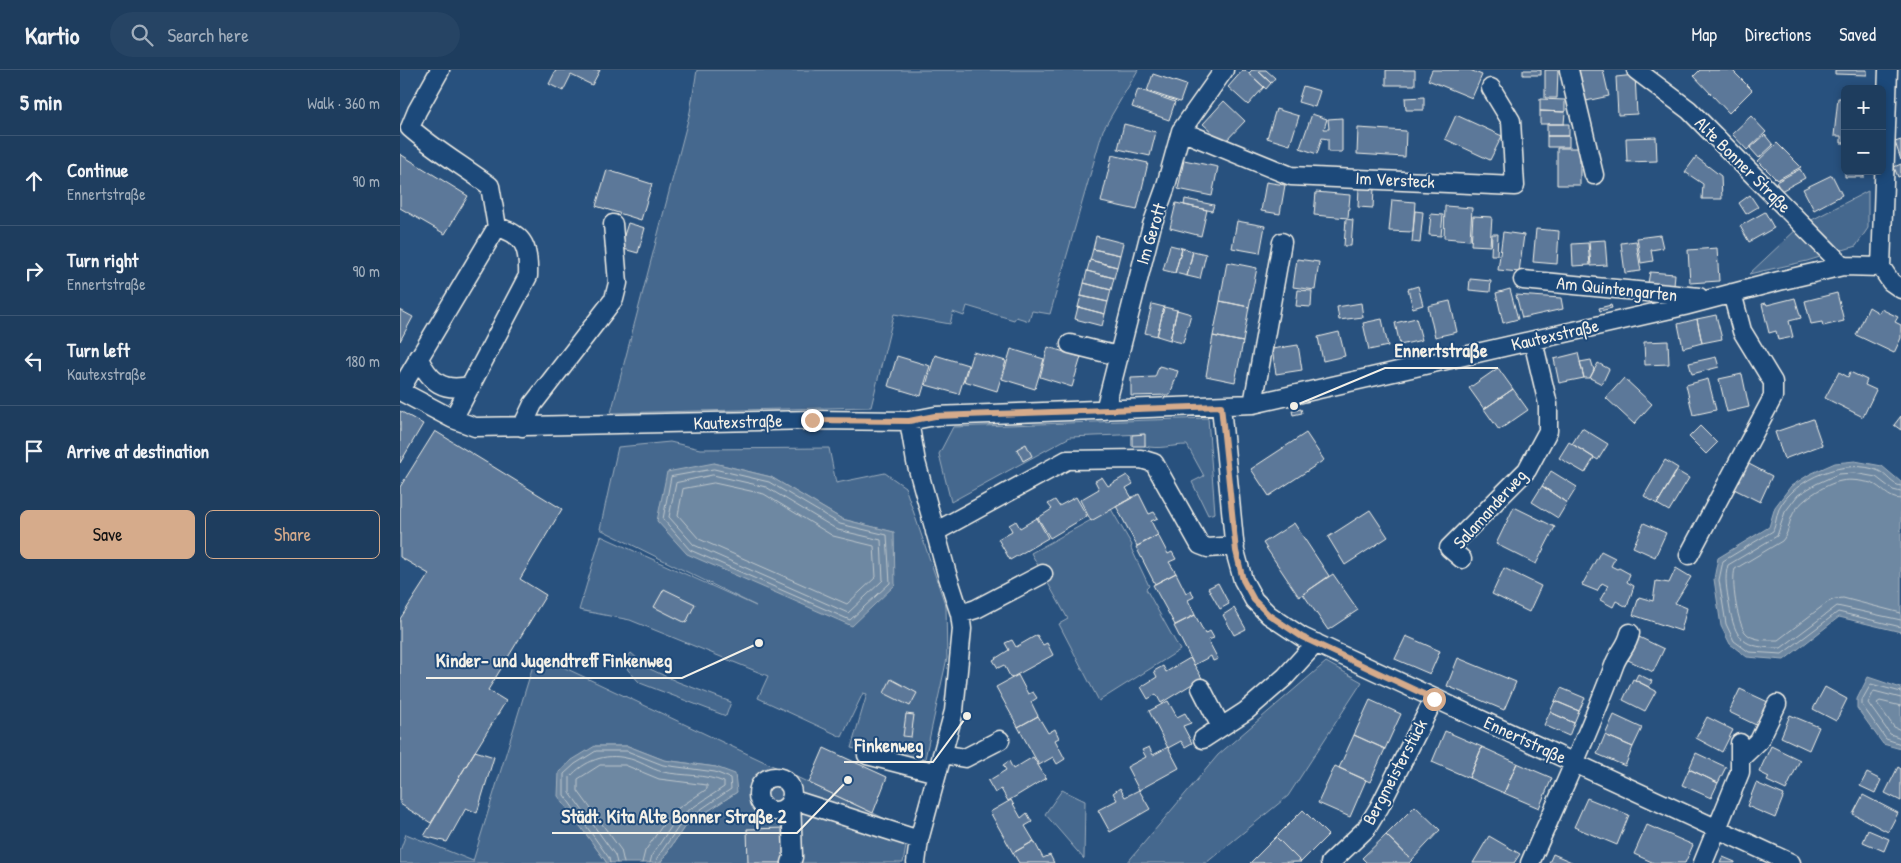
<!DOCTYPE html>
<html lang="en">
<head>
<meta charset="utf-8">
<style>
	body { margin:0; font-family:"Patrick Hand",sans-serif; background:#264464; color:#f1f3f6 }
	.controls { position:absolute; right:15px; top:15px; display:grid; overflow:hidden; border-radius:8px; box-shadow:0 2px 8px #0003 }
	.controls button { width:45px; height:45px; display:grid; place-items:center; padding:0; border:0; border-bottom:1px solid #3c5673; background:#1e3d5e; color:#f1f3f6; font:25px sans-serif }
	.stop { position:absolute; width:15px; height:15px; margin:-11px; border:4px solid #d6ab8b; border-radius:50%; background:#fff }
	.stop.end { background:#d6ab8b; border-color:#fff; box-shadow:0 1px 5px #0008 }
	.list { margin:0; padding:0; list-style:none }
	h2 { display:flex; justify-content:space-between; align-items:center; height:65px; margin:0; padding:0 20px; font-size:21px }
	h2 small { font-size:16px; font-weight:400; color:#a1aebc }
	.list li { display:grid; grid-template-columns:32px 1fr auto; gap:15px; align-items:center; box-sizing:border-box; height:90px; padding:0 20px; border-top:1px solid #3c5673 }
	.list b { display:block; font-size:19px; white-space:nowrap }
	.list p { margin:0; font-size:16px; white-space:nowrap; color:#a1aebc }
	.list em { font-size:16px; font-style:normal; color:#a1aebc }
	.actions { display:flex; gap:10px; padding:15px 20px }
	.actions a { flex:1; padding:11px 0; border:1px solid #d6ab8b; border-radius:8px; text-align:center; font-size:18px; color:#d6ab8b }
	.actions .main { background:#d6ab8b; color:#111 }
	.icon { flex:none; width:28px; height:28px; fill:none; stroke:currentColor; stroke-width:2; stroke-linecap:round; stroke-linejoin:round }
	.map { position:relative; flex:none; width:1501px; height:793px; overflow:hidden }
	header { display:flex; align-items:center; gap:30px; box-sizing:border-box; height:70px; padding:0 25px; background:#1e3d5e; border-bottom:1px solid #3c5673 }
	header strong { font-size:24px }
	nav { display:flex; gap:28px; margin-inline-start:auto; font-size:18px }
	.search { width:350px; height:45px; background:#264464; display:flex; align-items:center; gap:12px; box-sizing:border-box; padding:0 18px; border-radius:28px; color:#a1aebc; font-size:19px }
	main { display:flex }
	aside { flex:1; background:#1e3d5e }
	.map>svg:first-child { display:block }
	.green { fill:#45688e; stroke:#9cacbb; fill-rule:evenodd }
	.water { fill:#6e88a2; stroke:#a4b2be }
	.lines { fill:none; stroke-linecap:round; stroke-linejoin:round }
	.shore { stroke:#bec7cc; stroke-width:1 }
	.building { fill:#5b7899; stroke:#f4f1e8 }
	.minor-casing { stroke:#f4f1e8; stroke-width:21 }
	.minor { stroke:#1f4a7a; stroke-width:18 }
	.route { stroke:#d6ab8b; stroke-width:6 }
	.labels { text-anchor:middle; stroke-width:4; stroke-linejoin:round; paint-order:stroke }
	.street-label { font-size:18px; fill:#f4f1e8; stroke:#1f4a7a }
	.leader { fill:none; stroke:#f4f1e8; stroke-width:2 }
	.callout-dot { fill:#f4f1e8; stroke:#1f4a7a; stroke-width:2 }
	.callout-label { font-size:19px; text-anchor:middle; font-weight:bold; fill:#f4f1e8; stroke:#1f4a7a; stroke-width:4; stroke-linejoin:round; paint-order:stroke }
</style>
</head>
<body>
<header>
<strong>Kartio</strong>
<div class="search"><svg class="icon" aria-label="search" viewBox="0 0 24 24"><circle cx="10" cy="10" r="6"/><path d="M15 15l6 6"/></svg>Search here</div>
<nav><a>Map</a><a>Directions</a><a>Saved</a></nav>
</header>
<main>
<aside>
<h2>5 min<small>Walk · 360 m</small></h2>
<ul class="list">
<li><svg class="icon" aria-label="ahead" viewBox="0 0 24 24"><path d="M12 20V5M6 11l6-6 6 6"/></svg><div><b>Continue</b><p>Ennertstraße</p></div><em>90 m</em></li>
<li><svg class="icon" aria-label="right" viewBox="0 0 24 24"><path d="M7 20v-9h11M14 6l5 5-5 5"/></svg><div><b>Turn right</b><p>Ennertstraße</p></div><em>90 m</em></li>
<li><svg class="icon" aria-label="left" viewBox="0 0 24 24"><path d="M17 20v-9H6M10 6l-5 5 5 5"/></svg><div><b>Turn left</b><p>Kautexstraße</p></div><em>180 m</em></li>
<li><svg class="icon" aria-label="arrive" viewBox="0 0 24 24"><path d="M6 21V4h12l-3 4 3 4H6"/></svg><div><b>Arrive at destination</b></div></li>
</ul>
<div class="actions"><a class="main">Save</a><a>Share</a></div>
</aside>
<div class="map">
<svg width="1501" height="793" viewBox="0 0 1501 793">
	<rect width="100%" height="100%" fill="#28517e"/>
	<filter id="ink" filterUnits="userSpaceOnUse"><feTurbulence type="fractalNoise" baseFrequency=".02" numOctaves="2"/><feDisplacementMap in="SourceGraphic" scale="10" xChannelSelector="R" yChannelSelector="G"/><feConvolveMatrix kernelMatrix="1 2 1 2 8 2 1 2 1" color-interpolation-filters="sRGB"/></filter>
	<g filter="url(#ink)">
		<path class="green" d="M297,0H738L703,60L650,244L632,241L629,251L616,247L614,250L567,236L564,246L553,242L550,254L494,244L471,337L211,343L290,42Z
			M1468,121V158L1456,176L1407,191L1349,204L1400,156Z
			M808,348L815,443L808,445L792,412L804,406L787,375C772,375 758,380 745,376L744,364L670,367L551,432L539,384L553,357Z
			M270,372L300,379L429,378L436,413L485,403L505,417L546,537L547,588L524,693L451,678L467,624L463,623L442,667L358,628L368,606L230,550L179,540L201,466L356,536L200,459L218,377ZM314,393L371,407L442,449L493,462L257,451Z
			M711,439L732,475L731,478L749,516L746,519L780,580L699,631L659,554L668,549L631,483Z
			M231,583L250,599L278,612L331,632L326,646L240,613L228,600L224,591Z
			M135,589L163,597L509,760L503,793H260L285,756L337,722L316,697L264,690L228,676H195L193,774L207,793H0V781L6,764L73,791Z
			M926,592L962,612L888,726L806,793H727L818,685Z
			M662,720L685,731L684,789L645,744Z"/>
		<path class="water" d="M1455,391L1482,396L1501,412V562L1439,547L1384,590L1347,587L1330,574L1321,556L1314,509L1318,488L1369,457L1375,437L1391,416L1410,404L1435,393Z
			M314,393L371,407L442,449L494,462L495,515L452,556L287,484L257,451L267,402Z
			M1468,607L1501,618V679L1483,674L1457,638V629Z
			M195,676H228L264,690L316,697L335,704L337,722L285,756L260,793H207L158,726L159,702L172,690Z"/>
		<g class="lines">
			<path class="shore" d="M314,399L369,412L440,454L487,465L490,513L450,550L290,480L263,449L271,407Z
				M313,405L366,417L438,460L481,470L483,510L448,543L294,475L269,447L276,413Z
				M314,413L364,424L433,466L474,476L476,507L447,534L299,469L278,445L283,419Z
				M1501,416C1492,415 1487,405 1479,401C1447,387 1394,408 1379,439C1376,446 1376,454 1373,461L1323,491L1319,510L1326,554L1334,571L1349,582L1382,584L1438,542L1501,557
				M1501,422L1493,420L1476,407L1454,403L1438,404L1416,414L1398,425L1385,442L1377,466L1328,495C1324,508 1327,520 1329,534C1335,571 1343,578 1381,578L1437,536L1501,550
				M1501,429C1487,429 1483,417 1471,413C1462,411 1450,409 1441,411C1425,414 1398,431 1392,446C1388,455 1389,463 1382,471L1335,499C1331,511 1337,551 1345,562C1352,571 1368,570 1378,570L1428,532L1435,529L1443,528L1501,543
				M1501,622L1471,614L1462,630V635L1486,669L1501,674
				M1501,628L1474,621L1468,633L1490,664L1501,668
				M1501,636L1480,631L1477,633L1494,657L1501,660
				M210,793L209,788L164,725V704L175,694L196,681H227L263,695L315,702L330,708L331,719L282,752L257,788L256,793
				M217,793L215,785L170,723V707C184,691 205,683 226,688C239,690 250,699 263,702C283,706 305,704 324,712V717L277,748L252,785L250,793
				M224,793L221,780L178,721V709L200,695H225L259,709L307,715V719L271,743L245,781L242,793"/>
		</g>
		<path class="building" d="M156,0H200L192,15L171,5L163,21L149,14Z
			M843,0H845L864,17L848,35L828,17Z
			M852,0H857L871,13L866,19L849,3Z
			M857,0H866L875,8L871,13Z
			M986,0H1015V15H986Z
			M1032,0H1070L1082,5L1072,28L1028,10Z
			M1123,0H1141V5H1123Z
			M1145,0H1158L1157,28H1145Z
			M1179,0H1203L1209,26L1186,31Z
			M1300,0H1332L1352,20L1329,43L1294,6Z
			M1435,0H1467V5L1435,4Z
			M753,4L786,15L780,32L747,21Z
			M1235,5L1237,44L1218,45L1216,7Z
			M903,16L920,21L915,37L898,32Z
			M738,19L775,32L769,50L732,37Z
			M1024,27V40H1006L1005,28Z
			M1438,28H1445V73H1441V66H1434Z
			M1140,29L1165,30V42L1140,41Z
			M824,31L845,51L824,73L803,54Z
			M876,39L899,46L890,75L867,68Z
			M1140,41L1165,42L1164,54H1140Z
			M912,44L927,49L924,59H929L928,49L942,48V82H928V69L922,68L917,84L900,78Z
			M1056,45L1102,66L1090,90L1045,69Z
			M1351,46L1366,62L1347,80L1332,64Z
			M724,54L756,62L750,86L718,79Z
			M1147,54H1169V66H1147Z
			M958,58L1006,61L1005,87L957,84Z
			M1365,65L1373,75L1359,88L1350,78Z
			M1147,66H1169V77H1147Z
			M1256,67L1257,91L1227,92L1226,68Z
			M1501,70V90L1495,72Z
			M1377,73L1401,97L1377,110L1358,91Z
			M1157,78H1180V115H1157Z
			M0,84L68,126L45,164L0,138Z
			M712,85L748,93L737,140L701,132Z
			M1296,87L1321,106L1322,129H1302L1303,114L1285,102Z
			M784,90L818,97L812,126L778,119Z
			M1501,94V106L1498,107L1494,97Z
			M1400,99L1405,108L1381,121L1376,112Z
			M207,100L252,114L241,150L196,136Z
			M1445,101H1464V107H1445Z
			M1432,105L1442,125L1414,140L1403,119Z
			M866,112L885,115L880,144L861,141Z
			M959,117L974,118L973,138L958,137Z
			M916,122L950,125L948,148L914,145Z
			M1350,125L1358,137L1346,144L1339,133Z
			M785,129L814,135L812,141L784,135Z
			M992,130L1015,132L1013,162L989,161Z
			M776,133L807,140L801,166L770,158Z
			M1045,136L1072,138L1070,170L1044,168Z
			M1015,141L1023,142L1020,173L1012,172Z
			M1365,142L1374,158L1349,172L1340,156Z
			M1031,144L1043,145L1041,166L1029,165Z
			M1073,146L1092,147L1090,176L1071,175Z
			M946,149L953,150L951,176H944Z
			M837,151L865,156L860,183L832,178Z
			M228,153L245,158L238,183L220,178Z
			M1136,159L1159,161L1157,194L1133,192Z
			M1103,162L1124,165L1119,202L1098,200Z
			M1092,164H1098L1097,185H1091Z
			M1260,165L1263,178L1251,180L1253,191L1241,193L1237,168Z
			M696,166L723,173L720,185L693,179Z
			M1205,170L1207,195L1191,196L1189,171Z
			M1236,171L1241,201L1225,203L1221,173Z
			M1188,173L1190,195L1173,196L1172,174Z
			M770,175L782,178L775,203L763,200Z
			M782,178L793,181L787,206L775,203Z
			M1317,178L1319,211L1290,213L1288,180Z
			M693,179L720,185L717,197L690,190Z
			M793,181L806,184L800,209L787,206Z
			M897,189L919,192L915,220L893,217Z
			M690,190L717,197L714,208L687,201Z
			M827,192L857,198L849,237L820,231Z
			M687,201L714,208L711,220L684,213Z
			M1250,202L1275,204L1274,216L1248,213Z
			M1070,209L1091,211L1090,222L1069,220Z
			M684,213L711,220L708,232L681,226Z
			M1018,216L1023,235L1013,238L1008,219Z
			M1110,219L1118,249L1103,253L1096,223Z
			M898,220L912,221L911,237L896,236Z
			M1437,223L1444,251L1423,256L1422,252L1411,254L1405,231Z
			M1116,225L1161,228L1163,239L1122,248Z
			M681,226L708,232L705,244L678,237Z
			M1395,228L1401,248L1389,251L1393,267L1378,270L1376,261L1369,263L1362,234L1366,233L1367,235Z
			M820,231L849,237L843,272L813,266Z
			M1050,231L1057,262L1035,267L1028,236Z
			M961,233L963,247L939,250L937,237Z
			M752,234L764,237L757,266L745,263Z
			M1211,235L1212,238L1200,241L1199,238Z
			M678,237L705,244L702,256L675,249Z
			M764,237L777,240L770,270L757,266Z
			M1469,237L1479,243L1481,239L1498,247L1495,252L1501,255V268L1494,283L1456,265Z
			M0,240L13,247L0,271Z
			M777,240L791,244L783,273L770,270Z
			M1316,245L1322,269L1302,273L1297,249Z
			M1016,248L1022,270L1000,275L995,253Z
			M982,249L988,276L969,280L963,253Z
			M1297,249L1302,273L1283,278L1278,254Z
			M939,262L945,286L923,291L918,267Z
			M813,266L843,272L835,312L806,306Z
			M1268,271L1269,294L1245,295L1244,272Z
			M898,275L902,300L876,304L872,279Z
			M648,277L681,287L672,317L640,307Z
			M611,279L644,289L635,319L602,309Z
			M573,282L606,291L597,321L564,311Z
			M1178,283L1184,308L1159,313L1154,289Z
			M535,285L568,295L559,324L526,315Z
			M497,286L530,296L521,326L488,316Z
			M1316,287L1319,297L1292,304L1289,293Z
			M1191,290L1194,300L1190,308H1184L1180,292Z
			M1198,293L1209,299L1202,314L1190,308Z
			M759,296L778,301L770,325L731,326V308L755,307Z
			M1098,298L1113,319L1084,339L1069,318Z
			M1439,302L1448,307L1450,302L1467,310L1465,315L1476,320L1463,347L1425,328Z
			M1342,304L1349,337L1327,342L1319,309Z
			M1224,308L1252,334L1234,354L1206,328Z
			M1308,309L1316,340L1293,345L1286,315Z
			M1113,319L1128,340L1099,360L1084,339Z
			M901,339L902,343L893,345L892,341Z
			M0,341L23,354L0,393Z
			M1501,346V360L1494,355Z
			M1413,349L1422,375L1384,389L1375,362Z
			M1300,356L1317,373L1306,384L1289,367Z
			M1182,358L1208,374L1198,390L1172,374Z
			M35,361L162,439L120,509L146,525L88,620L106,631L31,753L0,734V549L29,504L0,487V417Z
			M906,363L924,390L869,426L851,399Z
			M745,364V376H732V365Z
			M1169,372L1194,388L1185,403L1159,388Z
			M626,374L632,386L623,391L617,379Z
			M1265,390L1278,398L1257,434L1244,426Z
			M1345,392L1372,406L1360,432L1332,418Z
			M1151,401L1177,417L1167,433L1142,416Z
			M1277,401L1289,408L1269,441L1257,434Z
			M727,405L733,414L726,418L732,428L691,451L680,430L699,419L695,411L702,407L708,416Z
			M1142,416L1167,433L1158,448L1132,432Z
			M739,424L749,444L754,442L758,448L751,451L758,465L737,476L716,436Z
			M676,427L687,446L650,468L638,448L652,439L648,434L655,430L659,436Z
			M1114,437L1155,457L1136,494L1096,474Z
			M970,440L988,467L945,495L928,467Z
			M637,448L648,468L610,490L598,469L612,461L609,455L616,451L620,458Z
			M894,453L929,506L899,527L863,473Z
			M1244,453L1266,463L1255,487L1233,477Z
			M758,465L768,484L772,482L776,489L769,492L776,503L755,514L736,477Z
			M1201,481L1215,488L1211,496L1217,499L1219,498L1230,504L1227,512L1234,516L1227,537L1216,531L1213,537L1200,530L1208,516L1202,513L1197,521L1182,515Z
			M1104,498L1141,516L1129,542L1092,524Z
			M1276,498L1291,507L1275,533L1287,538L1281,561L1233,545L1239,527L1253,531L1256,511L1269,513Z
			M776,503L786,523L791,520L794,527L788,530L795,545L775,555L753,515Z
			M933,504L958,540L928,560L903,524Z
			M818,513L829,534L820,539L808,518Z
			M264,519L295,534L286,553L254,537Z
			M834,538L846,559L834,565L823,545Z
			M795,545L805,564L810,561L814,568L808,570L818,589L813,591L811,586L794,595L774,556Z
			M637,565L643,575L647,573L653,585L611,608L604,595L598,598L593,590L609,580L605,573L612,570L616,577Z
			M1006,566L1040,581L1030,604L995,589Z
			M1239,567L1264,579L1253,602L1228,590Z
			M790,588L802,608L761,633L756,624L748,629L741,617L757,607L754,601L763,596L766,602Z
			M1058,588L1116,612L1104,640L1047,616Z
			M1238,604L1252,611L1249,617L1235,610Z
			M618,605L628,624L633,622L637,628L631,632L638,646L618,657L596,617Z
			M491,609L517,623L510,636L484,623Z
			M1233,609L1256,621L1245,641L1223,630Z
			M1425,617L1447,629L1436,651L1413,639Z
			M1161,618L1185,628L1179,641L1155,631Z
			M1340,619L1368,632L1356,655L1329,642Z
			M970,630L1001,644L985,679L954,665Z
			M768,631L777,647L785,643L791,653L783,656L792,673L785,677L781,671L768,678L749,641Z
			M1155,631L1179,641L1174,653L1150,642Z
			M1150,642L1174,653L1169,666L1144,655Z
			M506,644L514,645L511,667L503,666Z
			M1214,645L1242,658L1233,677L1205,665Z
			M1390,645L1419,657L1409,680L1381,667Z
			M638,646L648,663L655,659L659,668L655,670L665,689L657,694L653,687L639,695L618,657Z
			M1307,647L1333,660L1322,682L1296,668Z
			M1045,661L1082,677L1069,708L1032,692Z
			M954,665L985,679L970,712L939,698Z
			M1205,665L1233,677L1225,696L1197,684Z
			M1371,676L1400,690L1386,720L1367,711L1369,707L1359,702Z
			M749,677L753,685L768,677L779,698L739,720L727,697L746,687L742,680Z
			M1082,677L1117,693L1104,723L1069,708Z
			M424,678L487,707L473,743L409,713Z
			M75,681L94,687L77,743L66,738L47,772L24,766Z
			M1296,683L1326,697L1318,713L1289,699Z
			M633,687L646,708L608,731L601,719L595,723L588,711L606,700L603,695L609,691L613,699Z
			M1117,693L1152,708L1139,738L1104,723Z
			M935,696L966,710L950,747L918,733Z
			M1498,697L1501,699V731L1485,723Z
			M1289,699L1318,713L1311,728L1282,715Z
			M1467,703L1481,710L1475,723L1460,716Z
			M1356,713L1384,725L1375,748L1347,736Z
			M720,718L725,727L739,720L750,739L710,762L698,740L717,730L713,723Z
			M1463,725L1498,743L1488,762L1453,744Z
			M1187,728L1229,745L1217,775L1174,757Z
			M611,730L621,748L627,743L632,752L625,756L634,771L613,783L590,742Z
			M1015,736L1040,760L1012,790L986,765Z
			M903,740L928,765L901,792L876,767Z
			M1247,755L1293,775L1285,793H1254L1234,784Z
			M385,758L386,793H348L347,759Z
			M1468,760L1489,769L1484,781L1463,772Z
			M986,765L1012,790L1009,793H967L962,788Z
			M1089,766L1120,784L1114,793H1073Z
			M876,767L901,792L851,793H850Z
			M634,771L643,788L650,785L654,793H619L613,783Z
			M1153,784L1174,793H1149Z
			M1323,787L1335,792V793H1320Z"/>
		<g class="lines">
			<defs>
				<path id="minor" d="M1169,0L1194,105
					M1236,0L1289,40L1443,196
					M781,61L891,106L1115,116L1111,51L1091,18
					M1481,197L1488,0
					M1481,197L1491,212L1501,219
					M1123,210L1299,227
					M670,274L718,286
					M18,287C30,312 43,323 72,315
					M0,320L97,157L90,116C63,96 35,80 10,58L17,41L40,0
					M0,321L53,349L75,357L412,350L509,351L535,346L853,334L1284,236L1379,211L1443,196L1481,197
					M853,334L882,172
					M821,336L835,481L843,510L854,530L869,545L902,567L1391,793
					M705,340L752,155L765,119L781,61L824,0
					M53,349L128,206C129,179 125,164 97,157
					M509,351L516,392L547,504L560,544L562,559L554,641L519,770L516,793
					M122,357L133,334L214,229L218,213L213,154
					M535,462L667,390L741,389L754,393L800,475L808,478L835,476
					M1289,485L1373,327V312L1342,261L1332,223
					M1062,489L1049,478L1127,400L1148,361V334L1133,271
					M560,544L576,539L643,504
					M801,618L821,657
					M803,669L846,641L885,607L916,573
					M542,684L565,688L600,670
					M467,685L537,703
					M1340,689L1359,671L1377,634
					M358 724a17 17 0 1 1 34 0a17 17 0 1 1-34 0Z
					M391,793L393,787L391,729L519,770
					M930,793L966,759L980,736L1034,629
					M1130,793C1159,727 1190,661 1215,593C1219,583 1228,575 1230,563
					M1303,793L1340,702V673"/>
			</defs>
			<use href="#minor" class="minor-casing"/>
			<use href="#minor" class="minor"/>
		</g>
	</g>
	<g class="lines" filter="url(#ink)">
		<path class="route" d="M412,350L509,351L535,346L821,336L836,481L843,510L854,530L869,545L902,567L1034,629"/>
	</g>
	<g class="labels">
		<g class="street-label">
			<text transform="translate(1343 95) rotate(45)" y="6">Alte Bonner Straße</text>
			<text transform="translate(995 110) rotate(3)" y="6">Im Versteck</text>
			<text transform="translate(751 164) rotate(-73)" y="6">Im Gerott</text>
			<text transform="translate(1217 219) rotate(6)" y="6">Am Quintengarten</text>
			<text transform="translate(1155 265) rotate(-13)" y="6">Kautexstraße</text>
			<text transform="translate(338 352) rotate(-2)" y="6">Kautexstraße</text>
			<text transform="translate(1090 439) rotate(-48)" y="6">Salamanderweg</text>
			<text transform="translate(1125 670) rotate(25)" y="6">Ennertstraße</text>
			<text transform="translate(995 702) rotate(-62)" y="6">Bergmeisterstück</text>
		</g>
	</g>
	<path class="leader" d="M894 336L985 298H1098M359 573L282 608H26M567 646L533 692H444M448 710L397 763H152"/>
	<g class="callout-dot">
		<circle cx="894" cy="336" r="5"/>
		<circle cx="359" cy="573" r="5"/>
		<circle cx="567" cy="646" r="5"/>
		<circle cx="448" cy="710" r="5"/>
	</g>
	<g class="callout-label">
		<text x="1041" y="287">Ennertstraße</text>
		<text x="154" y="597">Kinder- und Jugendtreff Finkenweg</text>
		<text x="489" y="682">Finkenweg</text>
		<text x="274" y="753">Städt. Kita Alte Bonner Straße 2</text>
	</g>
</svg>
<div class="controls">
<button>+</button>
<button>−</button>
</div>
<div class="stop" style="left:1034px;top:629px"></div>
<div class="stop end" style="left:412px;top:350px"></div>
</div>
</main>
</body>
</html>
